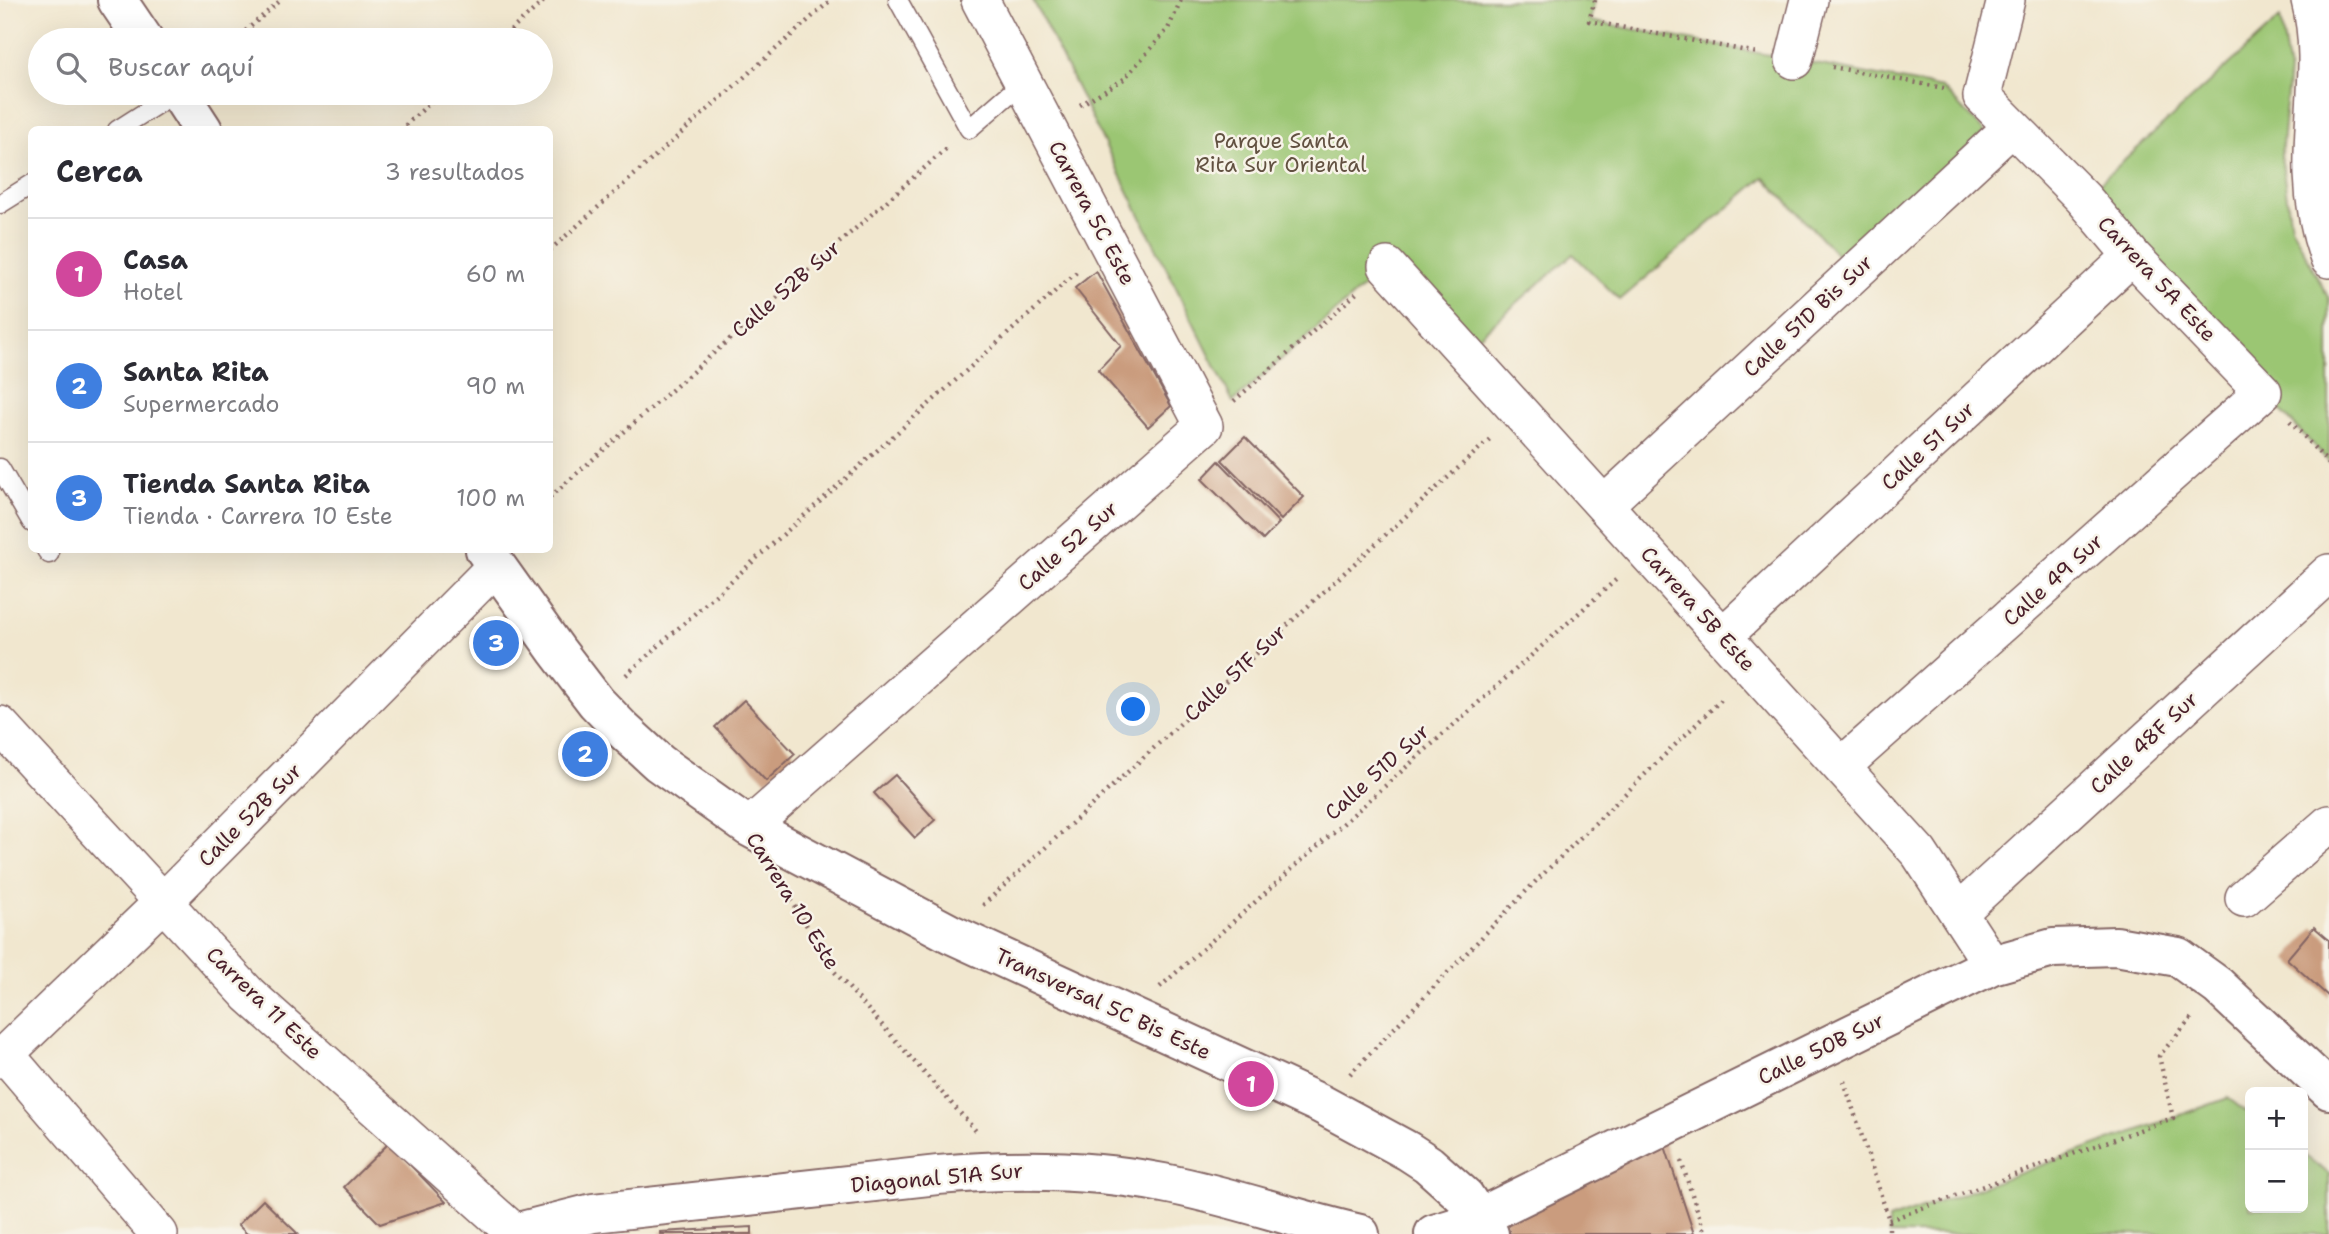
<!DOCTYPE html>
<html lang="es">
<head>
<meta charset="utf-8">
<style>
	body { margin:0; font-family:"Shantell Sans",sans-serif; background:#f7f7f7; color:#2b2b33 }
	.controls { position:absolute; right:21px; bottom:21px; display:grid; overflow:hidden; border-radius:10px; box-shadow:0 7px 28px #0002 }
	.controls button { width:63px; height:63px; display:grid; place-items:center; padding:0; border:0; border-bottom:2px solid #e1e1e2; background:#fff; color:#2b2b33; font:35px sans-serif }
	.you { position:absolute; left:1134px; top:710px; width:24px; height:24px; margin:-18px; border:5px solid #fff; border-radius:50%; background:#1a73e8; box-shadow:0 0 0 10px #1a73e833 }
	.badge { display:grid; place-items:center; width:46px; height:46px; border-radius:50%; background:#1f6fb2; color:#fff; font-size:23px; font-weight:700 }
	.pin { position:absolute; translate:-50% -50%; border:4px solid #fff; box-shadow:0 2px 7px #0006 }
	.list { margin:0; padding:0; list-style:none }
	h2 { display:flex; justify-content:space-between; align-items:center; height:91px; margin:0; padding:0 28px; font-size:30px }
	h2 small { font-size:23px; font-weight:400; color:#7c7c81 }
	.list li { display:grid; grid-template-columns:46px 1fr auto; gap:21px; align-items:center; box-sizing:border-box; height:112px; padding:0 28px; border-top:2px solid #e1e1e2 }
	.list b { display:block; font-size:26px; white-space:nowrap }
	.list p { margin:0; font-size:23px; white-space:nowrap; color:#7c7c81 }
	.list em { font-size:23px; font-style:normal; color:#7c7c81 }
	.icon { flex:none; width:38px; height:38px; fill:none; stroke:currentColor; stroke-width:2; stroke-linecap:round; stroke-linejoin:round }
	.map { position:relative; flex:none; width:2329px; height:1234px; overflow:hidden }
	.search { position:absolute; background:#fff; box-shadow:0 7px 28px #0002; left:28px; top:28px; width:525px; height:77px; display:flex; align-items:center; gap:18px; box-sizing:border-box; padding:0 24px; border-radius:38px; color:#7c7c81; font-size:26px }
	.panel { position:absolute; background:#fff; box-shadow:0 7px 28px #0002; left:28px; top:126px; width:525px; height:427px; border-radius:10px }
	.map>svg:first-child { display:block }
	.green { fill:#9bc673; stroke:#72724f; stroke-width:2 }
	.building { fill:#ca9c7e }
	.lines { fill:none; stroke-linecap:round; stroke-linejoin:round }
	.service-casing { stroke:#846564; stroke-width:21 }
	.minor-casing { stroke:#846564; stroke-width:40 }
	.tertiary-casing { stroke:#846564; stroke-width:42 }
	.path { stroke:#846564; stroke-width:4.5; stroke-dasharray:2 5; stroke-linecap:butt }
	.service { stroke:#fff; stroke-width:18 }
	.minor { stroke:#fff; stroke-width:37 }
	.tertiary { stroke:#fff; stroke-width:38 }
	.labels { text-anchor:middle; stroke-width:5; stroke-linejoin:round; paint-order:stroke }
	.park-label { font-size:21px; fill:#625141; stroke:#f7f3e8 }
	.street-label { font-size:21px; fill:#4a1f2b; stroke:#f7f3e8 }
</style>
</head>
<body>
<div class="map">
<svg width="2329" height="1234" viewBox="0 0 2329 1234">
	<rect width="100%" height="100%" fill="#f7f3e8"/>
	<filter id="ink" filterUnits="userSpaceOnUse"><feTurbulence type="fractalNoise" baseFrequency=".0143" numOctaves="2"/><feDisplacementMap in="SourceGraphic" scale="14" xChannelSelector="R" yChannelSelector="G"/><feConvolveMatrix kernelMatrix="1 2 1 2 8 2 1 2 1" color-interpolation-filters="sRGB"/></filter>
	<filter id="wash" filterUnits="userSpaceOnUse"><feTurbulence type="fractalNoise" baseFrequency=".00686" numOctaves="4" result="noise"/><feDisplacementMap in="SourceGraphic" scale="28" xChannelSelector="R" yChannelSelector="G"/><feGaussianBlur stdDeviation="1.57" result="paint"/><feColorMatrix in="noise" values="0 0 0 0 0 0 0 0 0 0 0 0 0 0 0 0 0 1.4 0 .05"/><feComposite in="paint" operator="in"/></filter>
	<g filter="url(#wash)">
		<rect width="100%" height="100%" fill="#f1e7cf"/>
		<path class="green" d="M1033,0H1595L1590,21L1942,88L1985,132L1844,262L1764,177L1620,300L1573,254L1463,350L1387,266L1233,402Z
			M2280,18L2289,71L2281,156L2291,226L2329,299V462L2083,198Z
			M2228,1098L2250,1115V1208H2303V1154L2329,1174V1234H1889V1220Z"/>
		<g id="blocks">
			<path class="building" d="M1096,271L1171,406L1148,427L1098,370L1121,346L1075,288Z
				M1245,437L1304,497L1281,520L1222,460Z
				M1219,461L1279,523L1263,540L1202,479Z
				M744,700L795,754L766,781L715,727Z
				M895,775L935,820L915,838L874,793Z
				M2314,927L2329,940V997L2287,959Z
				M1662,1137L1694,1234H1510L1504,1218Z
				M389,1143L446,1202L380,1224L344,1187Z
				M263,1200L298,1234H247L238,1225Z
				M752,1227V1234H660V1232Z"/>
		</g>
	</g>
	<g filter="url(#ink)">
		<use href="#blocks" fill-opacity="0" stroke="#846564" stroke-width="2"/>
		<g class="lines">
			<defs>
				<path id="service" d="M898,0L969,129L1023,82
					M117,130L175,93
					M0,204L32,184
					M0,468L32,523
					M46,550L49,554"/>
				<path id="minor" d="M2310,0C2325,57 2311,116 2313,174C2314,205 2319,230 2329,259
					M1794,60L1809,0
					M1387,266L1919,853L1992,965
					M1604,505L2012,127
					M1723,636L2132,256
					M0,725L249,995L516,1234
					M1841,767L2263,392L2132,256L2083,198L1982,96L2006,0
					M749,827L1204,426L980,0
					M2244,898L2329,824
					M1958,913L2329,573
					M5,1054L159,1234
					M0,1059L163,902L496,566"/>
				<path id="tertiary" d="M117,0L144,40
					M179,93L203,130
					M485,550L557,651L596,702L623,730L659,763L749,827L951,934L1321,1104L1408,1151L1428,1164L1465,1197L1489,1234
					M510,1234L593,1213L938,1175C1014,1168 1088,1168 1163,1183C1229,1195 1293,1219 1360,1234
					M1434,1234L1457,1227L1480,1217L1992,965L2053,948L2116,946L2178,957L2218,986L2329,1090"/>
			</defs>
			<use href="#service" class="service-casing"/>
			<use href="#minor" class="minor-casing"/>
			<use href="#tertiary" class="tertiary-casing"/>
			<path class="path" d="M1595,0L1589,21L1758,53
				M235,40L281,0
				M500,40L545,0
				M1832,67L1944,88
				M1080,105L1124,79L1168,29L1181,0
				M400,130L441,93
				M550,250L831,0
				M1234,401L1359,291
				M2290,421L2329,464
				M550,497L947,148
				M626,675L1079,270
				M788,894L833,970L976,1131
				M983,905L1492,437
				M1160,987L1618,578
				M1350,1074L1536,881L1724,697
				M1844,1081L1889,1220V1234
				M1681,1161L1705,1234
				M1889,1220L2173,1118L2159,1056L2193,1016"/>
			<use href="#service" class="service"/>
			<use href="#minor" class="minor"/>
			<use href="#tertiary" class="tertiary"/>
		</g>
	</g>
	<g class="labels">
		<g class="park-label">
			<text x="1281" y="148">Parque Santa<tspan x="1281" dy="24">Rita Sur Oriental</tspan></text>
		</g>
		<g class="street-label">
			<text transform="translate(1092 213) rotate(62)" y="7">Carrera 5C Este</text>
			<text transform="translate(2157 279) rotate(47)" y="7">Carrera 5A Este</text>
			<text transform="translate(786 289) rotate(-41)" y="7">Calle 52B Sur</text>
			<text transform="translate(1808 316) rotate(-43)" y="7">Calle 51D Bis Sur</text>
			<text transform="translate(1928 446) rotate(-43)" y="7">Calle 51 Sur</text>
			<text transform="translate(1068 546) rotate(-41)" y="7">Calle 52 Sur</text>
			<text transform="translate(2053 580) rotate(-42)" y="7">Calle 49 Sur</text>
			<text transform="translate(1698 609) rotate(48)" y="7">Carrera 5B Este</text>
			<text transform="translate(1235 673) rotate(-43)" y="7">Calle 51F Sur</text>
			<text transform="translate(2144 743) rotate(-43)" y="7">Calle 48F Sur</text>
			<text transform="translate(1377 772) rotate(-42)" y="7">Calle 51D Sur</text>
			<text transform="translate(250 815) rotate(-45)" y="7">Calle 52B Sur</text>
			<text transform="translate(793 901) rotate(58)" y="7">Carrera 10 Este</text>
			<text transform="translate(264 1003) rotate(44)" y="7">Carrera 11 Este</text>
			<text transform="translate(1103 1004) rotate(25)" y="7">Transversal 5C Bis Este</text>
			<text transform="translate(1821 1049) rotate(-26)" y="7">Calle 50B Sur</text>
			<text transform="translate(937 1178) rotate(-5)" y="7">Diagonal 51A Sur</text>
		</g>
	</g>
</svg>
<div class="controls">
<button>+</button>
<button>−</button>
</div>
<div class="you"></div>
<div class="pin badge" style="left:1251px;top:1084px;background:#d1479c">1</div>
<div class="pin badge" style="left:585px;top:754px;background:#3f7fe0">2</div>
<div class="pin badge" style="left:496px;top:643px;background:#3f7fe0">3</div>
<div class="search"><svg class="icon" aria-label="search" viewBox="0 0 24 24"><circle cx="10" cy="10" r="6"/><path d="M15 15l6 6"/></svg>Buscar aquí</div>
<section class="panel">
<h2>Cerca<small>3 resultados</small></h2>
<ul class="list">
<li><span class="badge" style="background:#d1479c">1</span><div><b>Casa</b><p>Hotel</p></div><em>60 m</em></li>
<li><span class="badge" style="background:#3f7fe0">2</span><div><b>Santa Rita</b><p>Supermercado</p></div><em>90 m</em></li>
<li><span class="badge" style="background:#3f7fe0">3</span><div><b>Tienda Santa Rita</b><p>Tienda · Carrera 10 Este</p></div><em>100 m</em></li>
</ul>
</section>
</div>
</body>
</html>
